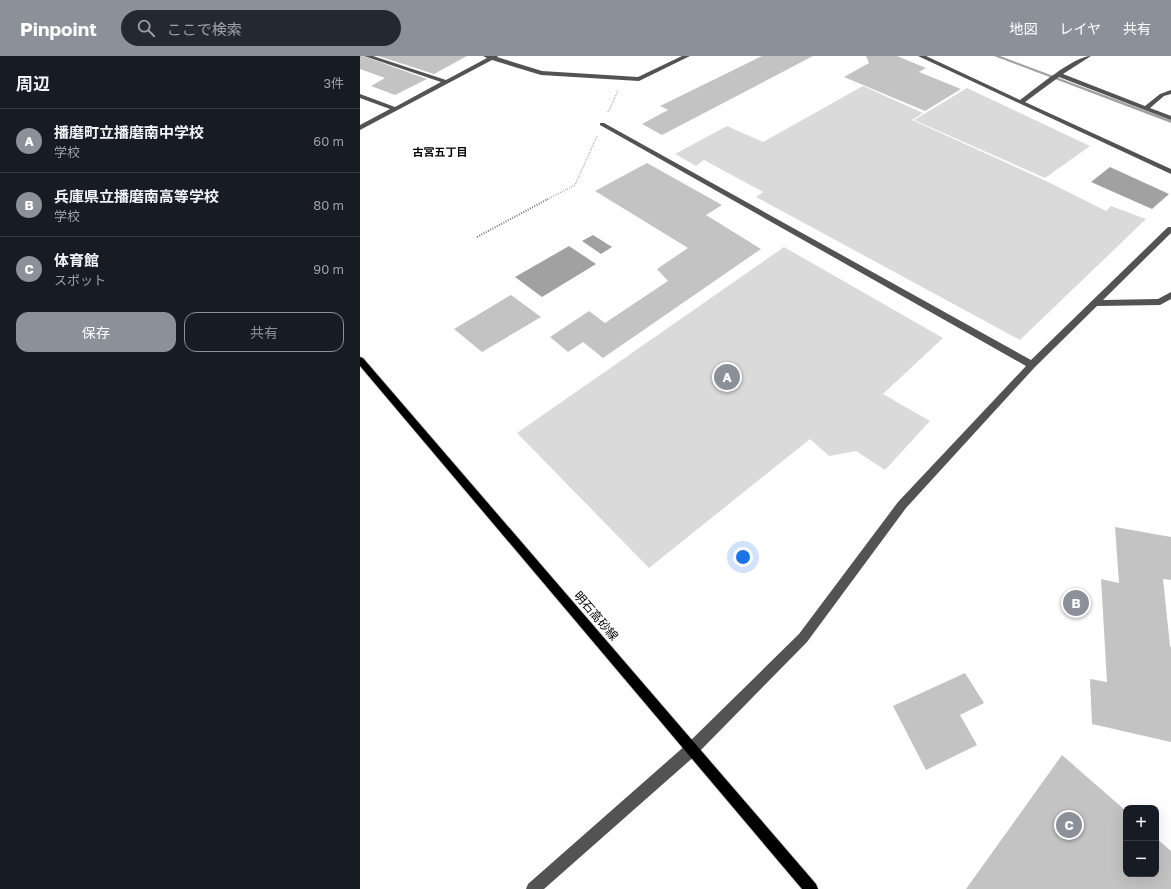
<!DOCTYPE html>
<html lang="ja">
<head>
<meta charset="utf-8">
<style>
	body { margin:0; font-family:"Golos Text","Noto Sans JP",sans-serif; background:#242831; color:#f1f3f6 }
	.controls { position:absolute; right:12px; bottom:12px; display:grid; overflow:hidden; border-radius:8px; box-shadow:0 4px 16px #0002 }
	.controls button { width:36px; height:36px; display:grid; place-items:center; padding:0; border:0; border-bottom:1px solid #363941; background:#171b24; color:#f1f3f6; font:20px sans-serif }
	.you { position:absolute; left:383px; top:501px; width:14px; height:14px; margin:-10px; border:3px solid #fff; border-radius:50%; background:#1a73e8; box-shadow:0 0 0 6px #1a73e833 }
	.badge { display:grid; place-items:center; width:26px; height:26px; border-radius:50%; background:#8c9099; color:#fff; font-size:13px; font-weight:700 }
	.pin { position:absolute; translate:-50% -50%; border:2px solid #fff; box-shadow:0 1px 4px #0006 }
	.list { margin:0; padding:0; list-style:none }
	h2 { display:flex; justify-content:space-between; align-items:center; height:52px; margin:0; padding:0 16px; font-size:17px }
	h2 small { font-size:13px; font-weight:400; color:#9ea1a6 }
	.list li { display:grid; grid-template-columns:26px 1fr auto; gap:12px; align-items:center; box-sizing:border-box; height:64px; padding:0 16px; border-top:1px solid #363941 }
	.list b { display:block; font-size:15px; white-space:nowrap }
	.list p { margin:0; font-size:13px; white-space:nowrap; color:#9ea1a6 }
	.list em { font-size:13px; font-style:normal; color:#9ea1a6 }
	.actions { display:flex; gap:8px; padding:12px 16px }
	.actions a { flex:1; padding:9px 0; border:1px solid #8c9099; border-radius:12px; text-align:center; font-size:14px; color:#8c9099 }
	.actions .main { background:#8c9099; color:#fff }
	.icon { flex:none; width:22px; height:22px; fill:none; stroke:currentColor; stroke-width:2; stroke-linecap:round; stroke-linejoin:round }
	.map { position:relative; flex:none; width:811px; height:833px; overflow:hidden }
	header { display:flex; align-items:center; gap:24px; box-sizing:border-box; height:56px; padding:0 20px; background:#8c9099; color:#fff }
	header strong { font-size:19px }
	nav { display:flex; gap:22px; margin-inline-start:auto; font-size:14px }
	.search { width:280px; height:36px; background:#242831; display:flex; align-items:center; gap:10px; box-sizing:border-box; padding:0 14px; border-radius:22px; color:#9ea1a6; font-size:15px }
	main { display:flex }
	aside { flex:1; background:#171b24 }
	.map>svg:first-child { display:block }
	.green { fill:#dadada }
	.water { fill:#a1a1a1 }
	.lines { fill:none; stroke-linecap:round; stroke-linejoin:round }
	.stream { fill:#a1a1a1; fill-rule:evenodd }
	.building { fill:#c3c3c3 }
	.major-casing { stroke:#dbdbdb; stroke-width:2 }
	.path-far1 { stroke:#757575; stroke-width:1.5; stroke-dasharray:0.5 1.5; stroke-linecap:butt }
	.path { stroke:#757575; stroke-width:2; stroke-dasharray:1 1.5; stroke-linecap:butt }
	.minor { fill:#535353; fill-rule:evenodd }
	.major { fill:#000; fill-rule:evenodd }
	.labels { text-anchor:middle; stroke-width:3; stroke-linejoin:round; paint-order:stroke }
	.far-neighbourhood-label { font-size:11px; font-weight:bold; fill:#000; stroke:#fff }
	.street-label { font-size:12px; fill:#000; stroke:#fff }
</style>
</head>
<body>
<header>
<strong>Pinpoint</strong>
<div class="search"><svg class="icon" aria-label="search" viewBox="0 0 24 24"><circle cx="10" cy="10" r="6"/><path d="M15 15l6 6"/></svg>ここで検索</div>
<nav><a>地図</a><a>レイヤ</a><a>共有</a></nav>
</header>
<main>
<aside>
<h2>周辺<small>3件</small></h2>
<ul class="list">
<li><span class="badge">A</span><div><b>播磨町立播磨南中学校</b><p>学校</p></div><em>60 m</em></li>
<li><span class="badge">B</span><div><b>兵庫県立播磨南高等学校</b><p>学校</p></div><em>80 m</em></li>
<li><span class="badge">C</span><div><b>体育館</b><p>スポット</p></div><em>90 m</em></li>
</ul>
<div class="actions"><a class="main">保存</a><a>共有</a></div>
</aside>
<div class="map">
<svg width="811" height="833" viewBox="0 0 811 833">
	<rect width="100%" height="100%" fill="#fff"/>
	<path class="green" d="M503,30L563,57L552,64L682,123L746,155L751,150L786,163L660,284L396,141L403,136L344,104L336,110L315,98L367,70L403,86Z
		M607,32L730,90L685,122L554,64Z
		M424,191L583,282L523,338L570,365L525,414L496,395L469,400L450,383L289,512L157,377Z"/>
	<path class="water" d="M750,111L809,138L792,153L731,126Z
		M233,179L252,191L241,198L222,185Z
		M209,190L236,208L182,241L155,221Z"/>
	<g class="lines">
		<path class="stream" d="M634,0H640L811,64V67Z"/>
	</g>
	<path class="building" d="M0,0H3L67,23L35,39L11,30L25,22L0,13Z
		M18,0H107L74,18Z
		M402,0H453L302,79L282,68L308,54L300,50Z
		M506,0H537L566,12L559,16L601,33L565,55L484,21L509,7Z
		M287,107L362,149L346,159L401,193L243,302L223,286L208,296L190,281L229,255L245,267L308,225L297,213L328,192L235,135Z
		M151,239L181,261L122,296L94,273Z
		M755,471L811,481V524L803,523L810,590L811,591V686L732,668L730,623L747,626L741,523L759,527Z
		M605,617L624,647L600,659L617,689L566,714L533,650Z
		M702,699L766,755V818H796V782L811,795V833H606Z"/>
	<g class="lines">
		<defs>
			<path id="major" d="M0,301L3,302L456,828L458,833H442L0,310Z"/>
		</defs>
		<use href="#major" class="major-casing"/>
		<path class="path-far1" d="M248,56L258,35
			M186,144L215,129L237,80"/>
		<path class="path" d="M117,181L188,143"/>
		<path class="minor" d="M4,0H13L86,24L127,2L123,0H138L137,1L182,15L278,21L322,0H330L279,25L181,19L132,4L0,74V69L30,53L0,42V38L35,51L81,26Z
			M558,0H566L660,44C675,33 714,0 731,0L703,18L785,50L800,38L811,34V38L804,40L790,52L811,60V64L699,21L665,46L811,113V118Z
			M240,67H244L671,304L808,171H811V177L743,244L798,243L811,236V243L800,249L737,250L675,311L546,452L447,586L337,698L184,833H166L168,828L327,688L439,578L538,446L666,310L240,69Z"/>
		<use href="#major" class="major"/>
	</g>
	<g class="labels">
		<g class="far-neighbourhood-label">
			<text x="80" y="100">古宮五丁目</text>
		</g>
		<g class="street-label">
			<text transform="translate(236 560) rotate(49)" y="4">明石高砂線</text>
		</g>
	</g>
</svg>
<div class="controls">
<button>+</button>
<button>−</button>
</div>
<div class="you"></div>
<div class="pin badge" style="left:367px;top:321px">A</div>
<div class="pin badge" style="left:716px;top:547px">B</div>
<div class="pin badge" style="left:709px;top:769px">C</div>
</div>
</main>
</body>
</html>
